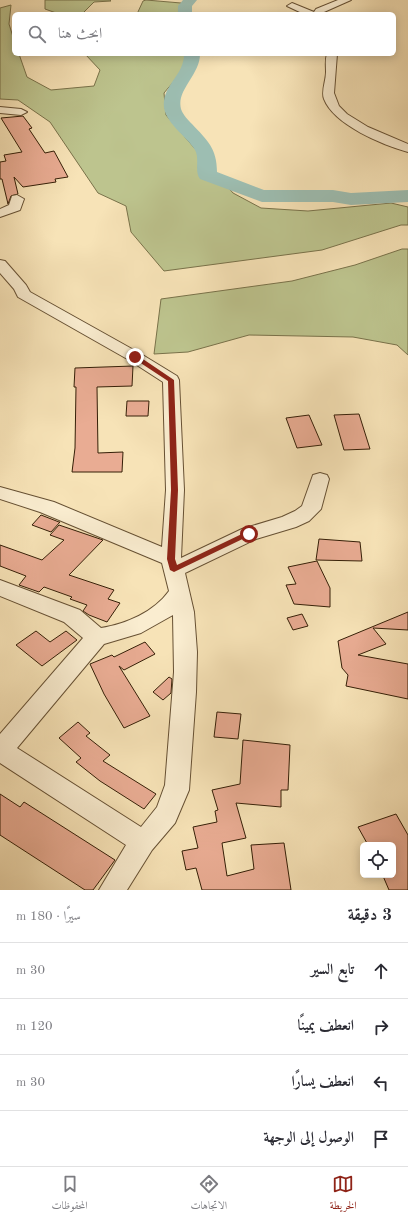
<!DOCTYPE html>
<html lang="ar">
<head>
<meta charset="utf-8">
<style>
	body { margin:0; font-family:"Old Standard TT",Amiri,serif; background:#f7f7f7; color:#2b2b33; direction:rtl }
	.controls { position:absolute; right:12px; bottom:12px; display:grid; overflow:hidden; border-radius:6px; box-shadow:0 2px 10px #0003 }
	.controls button { width:36px; height:36px; display:grid; place-items:center; padding:0; border:0; border-bottom:1px solid #e1e1e2; background:#fff; color:#2b2b33; font:20px sans-serif }
	.stop { position:absolute; width:12px; height:12px; margin:-9px; border:3px solid #8f2418; border-radius:50%; background:#fff }
	.stop.end { background:#8f2418; border-color:#fff; box-shadow:0 1px 4px #0008 }
	.list { margin:0; padding:0; list-style:none }
	h2 { display:flex; justify-content:space-between; align-items:center; height:52px; margin:0; padding:0 16px; font-size:17px }
	h2 small { font-size:13px; font-weight:400; color:#7c7c81 }
	.list li { display:grid; grid-template-columns:26px 1fr auto; gap:12px; align-items:center; box-sizing:border-box; height:56px; padding:0 16px; border-top:1px solid #e1e1e2 }
	.list b { display:block; font-size:15px; white-space:nowrap }
	.list em { font-size:13px; font-style:normal; color:#7c7c81 }
	.icon { flex:none; width:22px; height:22px; fill:none; stroke:currentColor; stroke-width:2; stroke-linecap:round; stroke-linejoin:round }
	.map { position:relative; flex:none; width:408px; height:890px; overflow:hidden; direction:ltr }
	.search { position:absolute; background:#fff; box-shadow:0 2px 10px #0003; left:12px; right:12px; top:12px; height:44px; display:flex; align-items:center; gap:10px; box-sizing:border-box; padding:0 14px; border-radius:6px; color:#7c7c81; font-size:15px }
	.sheet { height:276px; background:#fff }
	nav { display:flex; justify-content:space-around; align-items:center; box-sizing:border-box; height:56px; border-top:1px solid #e1e1e2; background:#fff; font-size:11px; color:#7c7c81 }
	nav a { display:grid; justify-items:center; gap:2px }
	nav .on { color:#8f2418 }
	.map>svg:first-child { display:block }
	.green { fill:#bdc48e; stroke:#79724a }
	.lines { fill:none; stroke-linecap:round; stroke-linejoin:round }
	.river { fill:#9dbeb2; fill-rule:evenodd }
	.building { fill:#e9ac93; stroke:#351f07 }
	.minor-casing { stroke:#665033; stroke-width:2 }
	.minor { fill:#faedd0; fill-rule:evenodd }
	.route { fill:#8f2418 }
</style>
</head>
<body>
<div class="map">
<svg width="408" height="890" viewBox="0 0 408 890">
	<rect width="100%" height="100%" fill="#f7e3b7"/>
	<filter id="stains"><feTurbulence type="fractalNoise" baseFrequency=".005" numOctaves="4"/><feColorMatrix values="0 0 0 0 .2 0 0 0 0 .09 0 0 0 0 .02 0 0 0 .5 -.17"/></filter>
	<radialGradient id="worn" r=".72"><stop offset=".6" stop-color="#630" stop-opacity="0"/><stop offset="1" stop-color="#630" stop-opacity=".3"/></radialGradient>
	<path class="green" d="M45,0H110L111,1L94,2L82,14H59L45,9Z
		M146,0L181,3V14H137L143,1Z
		M11,5L9,24L14,40V54H19L27,77L51,90L94,86L100,70L85,54H184C188,68 172,83 164,93L166,115L233,193L261,208L308,211L391,203L408,207V225H401L322,250L164,271L131,232L126,206L98,193L50,122L18,100L0,99V8Z
		M402,249H408V355L397,345L353,337L249,335L188,352L154,354L161,299L292,281L355,265Z"/>
	<g class="lines">
		<path class="river" d="M183,0H197L192,6V14H178V6Z
			M184,54H200C200,75 176,90 181,109C183,115 188,120 192,124C207,140 217,148 217,172L264,190H333L351,193L408,190V202L351,205L333,202H262L200,179C194,171 200,159 195,150C186,135 161,121 164,101C166,83 184,74 184,54Z"/>
	</g>
	<path class="building" d="M23,116L32,128L29,129L45,153L54,151L68,177L55,179L56,182L23,187L14,177L18,194L11,196L8,204L2,179H0V162L6,161L4,155L22,152L1,118Z
		M133,366L132,386L97,387L98,453L123,452L122,472H72L75,448L76,387H74L75,368Z
		M127,401H149L148,416H126Z
		M359,414L370,449L344,450L334,415Z
		M309,415L322,445L297,448L286,418Z
		M41,515L59,522H60L51,532L32,525Z
		M59,525L103,540L69,575L114,590L108,599L120,603L107,622L89,615L83,611L87,605L70,599L72,597L44,587L39,592L19,585L26,576L0,566V545L42,560L64,540L50,535Z
		M319,539L360,542L362,561L316,560Z
		M317,561L330,588V607L294,604L286,585L296,584L288,567Z
		M408,612V630L373,628L386,644L358,655L408,664V699L346,686L348,675L342,668L338,641Z
		M302,614L308,626L293,630L287,618Z
		M36,631L50,642L66,631L77,640L42,666L16,645Z
		M145,642L155,654L124,670L119,666L150,716L124,728L104,694L90,664L112,655L114,657Z
		M169,677L172,679L171,693L163,700L153,692Z
		M217,712L241,714L238,739L214,737Z
		M78,722L90,733L86,736L110,755L103,761L156,794L144,809L100,781L76,762L81,758L59,738Z
		M243,740L290,745L288,790H281V807L236,803L246,838L222,843L227,876L254,869L251,845L284,843L291,890H202L196,868L186,870L182,851L198,848L193,827L217,822L215,811L218,810L212,790L240,784Z
		M0,794L20,807L24,802L115,860L93,890H85L0,835Z
		M396,814L408,835V890H389L383,876L393,875V845H368L358,827Z"/>
	<g class="lines">
		<defs>
			<path id="minor" d="M338,0H351L324,12V14H304L287,6L292,3L314,12L316,9Z
				M327,54H337L334,93L339,106L347,114L368,127L408,144V152C383,145 334,125 324,99C321,91 326,81 326,72C326,66 325,60 327,54Z
				M0,107L21,109L27,112L21,115L0,113Z
				M17,195L24,199L20,210L0,217V209L9,205L12,196Z
				M0,260L5,261L26,285L30,292L141,354L177,376L179,380L184,490L181,558L242,529L282,517L295,511L302,506L313,475L320,473L327,475L329,479L321,509L309,521L296,527L256,539L185,573L194,612L197,652L196,692L189,790L175,823L152,850L127,890H99L126,845L0,763V734L83,638L64,622L0,596V580L80,610L101,628C126,624 154,612 169,591L162,563L40,512L0,499V487L54,502L162,547L166,490L163,382L129,360L18,297L14,289L0,273ZM173,615L174,672L165,785L157,807L141,827L17,748L104,644L141,633Z"/>
		</defs>
		<use href="#minor" class="minor-casing"/>
		<use href="#minor" class="minor"/>
	</g>
	<path class="route" d="M133,355H137L174,380L178,490L175,559L177,565L246,532L253,534L174,572L170,570L167,559L171,490L168,381L133,358Z"/>
	<rect width="100%" height="100%" filter="url(#stains)"/>
	<rect width="100%" height="100%" fill="url(#worn)"/>
</svg>
<div class="controls">
<button><svg class="icon" aria-label="locate" viewBox="0 0 24 24"><circle cx="12" cy="12" r="6"/><path d="M12 2v4M12 18v4M2 12h4M18 12h4"/></svg></button>
</div>
<div class="stop" style="left:249px;top:534px"></div>
<div class="stop end" style="left:135px;top:357px"></div>
<div class="search"><svg class="icon" aria-label="search" viewBox="0 0 24 24"><circle cx="10" cy="10" r="6"/><path d="M15 15l6 6"/></svg>ابحث هنا</div>
</div>
<section class="sheet">
<h2>3 دقيقة<small>سيرًا · 180 m</small></h2>
<ul class="list">
<li><svg class="icon" aria-label="ahead" viewBox="0 0 24 24"><path d="M12 20V5M6 11l6-6 6 6"/></svg><div><b>تابع السير</b></div><em>30 m</em></li>
<li><svg class="icon" aria-label="right" viewBox="0 0 24 24"><path d="M7 20v-9h11M14 6l5 5-5 5"/></svg><div><b>انعطف يمينًا</b></div><em>120 m</em></li>
<li><svg class="icon" aria-label="left" viewBox="0 0 24 24"><path d="M17 20v-9H6M10 6l-5 5 5 5"/></svg><div><b>انعطف يسارًا</b></div><em>30 m</em></li>
<li><svg class="icon" aria-label="arrive" viewBox="0 0 24 24"><path d="M6 21V4h12l-3 4 3 4H6"/></svg><div><b>الوصول إلى الوجهة</b></div></li>
</ul>
</section>
<nav>
<a class="on"><svg class="icon" aria-label="map" viewBox="0 0 24 24"><path d="M3 6l6-2 6 2 6-2v14l-6 2-6-2-6 2zM9 4v14M15 6v14"/></svg>الخريطة</a>
<a><svg class="icon" aria-label="directions" viewBox="0 0 24 24"><path d="M12 3l9 9-9 9-9-9zM9 14v-3h6M13 9l2 2-2 2"/></svg>الاتجاهات</a>
<a><svg class="icon" aria-label="saved" viewBox="0 0 24 24"><path d="M7 4h10v16l-5-4-5 4z"/></svg>المحفوظات</a>
</nav>
</body>
</html>
